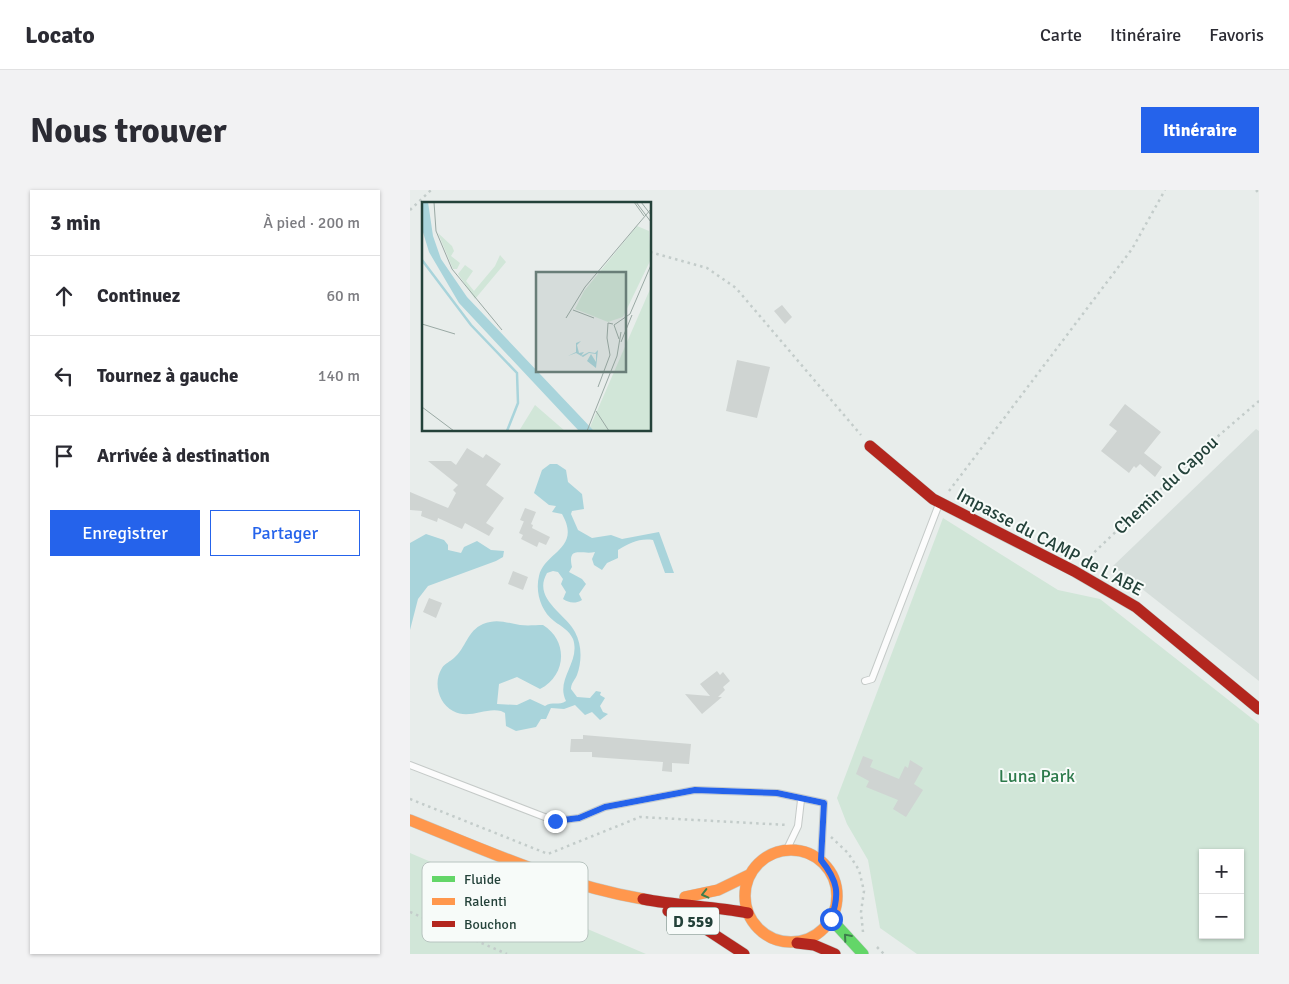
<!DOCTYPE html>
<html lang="fr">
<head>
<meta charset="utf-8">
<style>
	body { margin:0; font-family:Signika,sans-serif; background:#f2f2f3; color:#2b2b33 }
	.controls { position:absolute; right:15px; bottom:15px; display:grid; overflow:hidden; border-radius:0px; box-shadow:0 1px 4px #0004 }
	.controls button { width:45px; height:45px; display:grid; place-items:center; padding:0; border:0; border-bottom:1px solid #e1e1e2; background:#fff; color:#2b2b33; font:25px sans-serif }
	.stop { position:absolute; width:15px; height:15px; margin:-11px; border:4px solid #2563eb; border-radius:50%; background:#fff }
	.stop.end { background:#2563eb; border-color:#fff; box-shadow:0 1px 5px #0008 }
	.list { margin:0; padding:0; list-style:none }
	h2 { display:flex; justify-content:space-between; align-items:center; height:65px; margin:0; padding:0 20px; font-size:21px }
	h2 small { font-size:16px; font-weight:400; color:#7c7c81 }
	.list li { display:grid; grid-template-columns:32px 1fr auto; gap:15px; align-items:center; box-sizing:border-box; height:80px; padding:0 20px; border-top:1px solid #e1e1e2 }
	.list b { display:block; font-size:19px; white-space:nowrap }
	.list em { font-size:16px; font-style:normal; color:#7c7c81 }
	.actions { display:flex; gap:10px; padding:15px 20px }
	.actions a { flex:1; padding:11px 0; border:1px solid #2563eb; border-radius:0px; text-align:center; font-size:18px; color:#2563eb }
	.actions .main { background:#2563eb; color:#fff }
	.icon { flex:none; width:28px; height:28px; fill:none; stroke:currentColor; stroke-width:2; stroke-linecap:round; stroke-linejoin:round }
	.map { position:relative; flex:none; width:849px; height:764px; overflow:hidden; border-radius:0px }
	header { display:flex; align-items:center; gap:30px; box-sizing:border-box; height:70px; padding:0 25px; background:#fff; border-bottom:1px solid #e1e1e2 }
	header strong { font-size:24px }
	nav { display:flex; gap:28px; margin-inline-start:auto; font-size:18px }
	.intro { display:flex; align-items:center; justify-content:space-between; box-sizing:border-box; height:120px; padding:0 30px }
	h1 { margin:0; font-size:35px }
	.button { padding:12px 22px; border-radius:0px; background:#2563eb; color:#fff; font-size:18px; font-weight:700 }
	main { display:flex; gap:30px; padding:0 30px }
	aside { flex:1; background:#fff; border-radius:0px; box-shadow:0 1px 4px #0004 }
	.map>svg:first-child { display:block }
	.built { fill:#d6dedb }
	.green { fill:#d1e6d8; fill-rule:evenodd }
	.water { fill:#a9d4db }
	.building { fill:#cfd4d2 }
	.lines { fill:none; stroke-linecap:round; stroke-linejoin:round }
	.lane-casing { stroke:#c5cac8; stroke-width:8 }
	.fast-casing { stroke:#c3cbc8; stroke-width:12 }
	.slow-casing { stroke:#c3cbc8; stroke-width:12 }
	.jam-casing { stroke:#c3cbc8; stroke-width:12 }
	.path { stroke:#c3ccca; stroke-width:2.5; stroke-dasharray:2.5 4; stroke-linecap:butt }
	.lane { stroke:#fcfcfc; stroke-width:6 }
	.fast { stroke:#63d668; stroke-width:11 }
	.slow { stroke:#ff974d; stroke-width:11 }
	.jam { stroke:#b3261e; stroke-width:11 }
	.oneway { stroke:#3d7d4c }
	.route { stroke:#2563eb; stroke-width:6 }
	.labels { text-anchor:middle; stroke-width:4; stroke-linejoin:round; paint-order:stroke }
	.shield { fill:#f7fbf9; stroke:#637a73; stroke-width:1 }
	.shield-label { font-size:16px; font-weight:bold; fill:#24423a }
	.street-label { font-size:18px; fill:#24423a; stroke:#f7fbf9 }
	.park-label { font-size:18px; fill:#2d7a4b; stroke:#f7fbf9 }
	.inset-river { fill:none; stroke:#a9d4db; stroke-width:2.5 }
	.inset-road { fill:none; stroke:#9aa9a4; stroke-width:1 }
	.view { fill:#697e78; fill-opacity:0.15; stroke:#697e78; stroke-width:2.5 }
	.inset-edge { fill:none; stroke:#24423a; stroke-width:2.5 }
	.key { fill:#f7fbf9; stroke:#b8c4c0; stroke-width:1 }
	.key-label { font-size:14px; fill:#24423a }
</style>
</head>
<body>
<header>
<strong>Locato</strong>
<nav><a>Carte</a><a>Itinéraire</a><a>Favoris</a></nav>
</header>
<div class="intro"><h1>Nous trouver</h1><a class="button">Itinéraire</a></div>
<main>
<aside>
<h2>3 min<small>À pied · 200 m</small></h2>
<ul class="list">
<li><svg class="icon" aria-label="ahead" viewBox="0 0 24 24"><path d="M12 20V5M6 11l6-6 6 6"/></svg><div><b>Continuez</b></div><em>60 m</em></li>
<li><svg class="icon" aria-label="left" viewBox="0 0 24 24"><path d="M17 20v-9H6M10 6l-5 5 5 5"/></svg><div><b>Tournez à gauche</b></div><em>140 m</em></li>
<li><svg class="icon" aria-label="arrive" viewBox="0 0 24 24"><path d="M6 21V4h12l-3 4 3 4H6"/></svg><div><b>Arrivée à destination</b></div></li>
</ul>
<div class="actions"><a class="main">Enregistrer</a><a>Partager</a></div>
</aside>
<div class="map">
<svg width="849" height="764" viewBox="0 0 849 764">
	<rect width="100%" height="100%" fill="#e8edeb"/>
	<path class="built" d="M846,239L849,241V491L703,376Z"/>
	<path class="green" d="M533,328L648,400L690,409L849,534V764H507L470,738L458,670L437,634L427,608ZM793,663H830V745H793Z
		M0,663L236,764H0Z"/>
	<path class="water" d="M140,274H147L156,280L158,292L172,304L174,319L162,321L161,324L168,340L182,348L201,345L212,349L249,342L264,383H255L243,350C229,348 220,353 208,360V368L197,373L192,380L184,375L182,369L185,362C172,365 157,355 162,377L159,382L172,389L176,394L169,404L172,410C165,414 159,413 153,409L156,402L151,394L153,389L148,382L143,381L137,383C122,409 156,424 165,442C172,455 172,471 167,485C165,490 161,493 161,499L167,507L180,508L186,501L191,502L190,505L195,508L190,516L193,522L198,524L190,530L182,522L175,525L165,515L154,519L141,518L136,529H131L126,537L106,541L96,536L95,523L91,521C75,517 59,530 43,521C28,513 23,492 32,478C35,473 40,472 44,468C56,458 57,441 73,434C87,428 97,433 110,435C118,436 126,435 133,435C159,451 156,486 130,499L107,487L89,494L87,514L107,515L120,509L135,516C142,511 149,516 156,511C145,489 171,472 163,449C159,440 152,437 144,431C131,421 125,402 129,386C134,362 172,359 152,324L142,322L146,316L139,315L124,303L132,280Z
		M16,344L34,350L38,355V360L51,363L54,357L67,351L81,360L94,361L93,367L86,371L18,396L8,409L0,440V353Z"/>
	<path class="building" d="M372,115L382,127L375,134L364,121Z
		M327,170L360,177L347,228L316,221Z
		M715,214L751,242L734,263L752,277L745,287L730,274L726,278L724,276L719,283L691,261L707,241L699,235Z
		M57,258L73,268L76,264L91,274L76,295L94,308L76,333L84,338L79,346L55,333L52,339L28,328L27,332L11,326L12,321L0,320V302L38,318L46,303L43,300L48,295L18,271H41L46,275Z
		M115,318L126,322L121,334L110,330Z
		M114,331L123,335L122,338L140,347L136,355L129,352L127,357L111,349L113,345L109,343Z
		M103,381L118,387L113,400L98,394Z
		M19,408L32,413L26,428L13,422Z
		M307,481L310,485L313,482L320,491L313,497L315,500L308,507H312L292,524L275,504L300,506L290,494Z
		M173,545L281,554L279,574L262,573V582L252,581L253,572L182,567V562H160L161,549H173Z
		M453,566L463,570L460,577L489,589L495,576L498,578L500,570L513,578L504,594L513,600L496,627L483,619L488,610L456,597L459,591L446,584Z"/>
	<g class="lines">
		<defs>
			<path id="lane" d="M455,491L462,489L529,314
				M0,575L145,631L169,628L195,617L285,600L367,603L414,613L411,670
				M377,659L388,636L391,610"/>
			<path id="fast" d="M421,729L453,764"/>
			<path id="slow" d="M0,630C77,661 151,695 233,709
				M335 706a46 46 0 1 1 92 0a46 46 0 1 1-92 0Z
				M275,707L308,700L339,685"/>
			<path id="jam" d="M460,256L523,309L664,381L726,417L849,519
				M233,709C268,716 303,716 338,723
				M258,721L282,730L334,764
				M387,753L404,755L425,764"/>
		</defs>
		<use href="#lane" class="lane-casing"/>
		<use href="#fast" class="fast-casing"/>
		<use href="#slow" class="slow-casing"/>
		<use href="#jam" class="jam-casing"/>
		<path class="path" d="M846,0L849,3
			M0,20L21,0
			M240,62L297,78L326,98L451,245
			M539,301L722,59L755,0
			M675,371L793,259L849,211
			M0,609L138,664L230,627L378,635
			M421,647L438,663L449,680L454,701L451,722L453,742
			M0,722L97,764
			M467,757L474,764"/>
		<use href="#lane" class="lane"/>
		<use href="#fast" class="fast"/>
		<use href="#slow" class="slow"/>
		<use href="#jam" class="jam"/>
	</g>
	<defs><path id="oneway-chevron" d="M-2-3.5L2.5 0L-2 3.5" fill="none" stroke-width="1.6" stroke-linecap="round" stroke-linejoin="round" transform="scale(1.25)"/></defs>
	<g class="oneway">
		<use href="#oneway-chevron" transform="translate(295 704) rotate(166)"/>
		<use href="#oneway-chevron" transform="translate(437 747) rotate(-131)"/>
	</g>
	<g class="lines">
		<path class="route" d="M145,631L169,628L195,617L285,600L367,603L414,613L411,670C428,691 430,704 421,729"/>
	</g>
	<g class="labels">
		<rect class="shield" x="257" y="717.5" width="52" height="27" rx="4"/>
		<g class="shield-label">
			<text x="283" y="737">D 559</text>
		</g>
		<g class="street-label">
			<text transform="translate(756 295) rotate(-43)" y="6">Chemin du Capou</text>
			<text transform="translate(640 352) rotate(28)" y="6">Impasse du CAMP de L'ABE</text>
		</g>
		<g class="park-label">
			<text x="627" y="592">Luna Park</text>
		</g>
	</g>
	<g transform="translate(12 12)">
		<rect width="229" height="229" fill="#e8edeb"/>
		<path d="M215,24L227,29L229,57L201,115L186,120L153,107L162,89ZM16,31L30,44L32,49L29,54L38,61L35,67H31ZM78,53L84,60L53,97L36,72L43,63L51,69L44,79L52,89L73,64ZM229,85V229H172L168,225ZM113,203L143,229H97Z" fill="#d1e6d8"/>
		<path d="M0,0H6L11,34L19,57L45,95L172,229H157L37,101L7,50L0,27ZM159,139L155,143L157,151L162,150L159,154L167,150L173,151L176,148L174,166L165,159L169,152L174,160V152L167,151L161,155L154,151L146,154L154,150V141Z" fill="#a9d4db"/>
		<path class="inset-river" d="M0,58L49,123L95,171L96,201L85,229"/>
		<path class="inset-road" d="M12,0L14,29L30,67L80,128M212,0L222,14M214,0L229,20M219,0L229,13M151,108L172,116M144,116L163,85L229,7M0,122L33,132M197,137L192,123L208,112L229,63M199,140L210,113M176,185L188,153L185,136L186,121L191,122M0,205L32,229M174,209L187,229M165,229L195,154L199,130"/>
		<path class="view" d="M114,70H204V170H114Z"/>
		<rect width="229" height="229" class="inset-edge"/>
	</g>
	<rect x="12" y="672" width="166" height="80" rx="8" class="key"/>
	<rect x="22" y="686" width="23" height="6" fill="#63d668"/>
	<rect x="22" y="708" width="23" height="7" fill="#ff974d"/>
	<rect x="22" y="731" width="23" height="6" fill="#b3261e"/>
	<g class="key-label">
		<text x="54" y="694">Fluide</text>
		<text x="54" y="716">Ralenti</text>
		<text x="54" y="739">Bouchon</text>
	</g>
</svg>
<div class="controls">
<button>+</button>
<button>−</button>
</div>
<div class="stop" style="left:421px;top:729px"></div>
<div class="stop end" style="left:145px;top:631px"></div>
</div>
</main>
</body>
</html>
